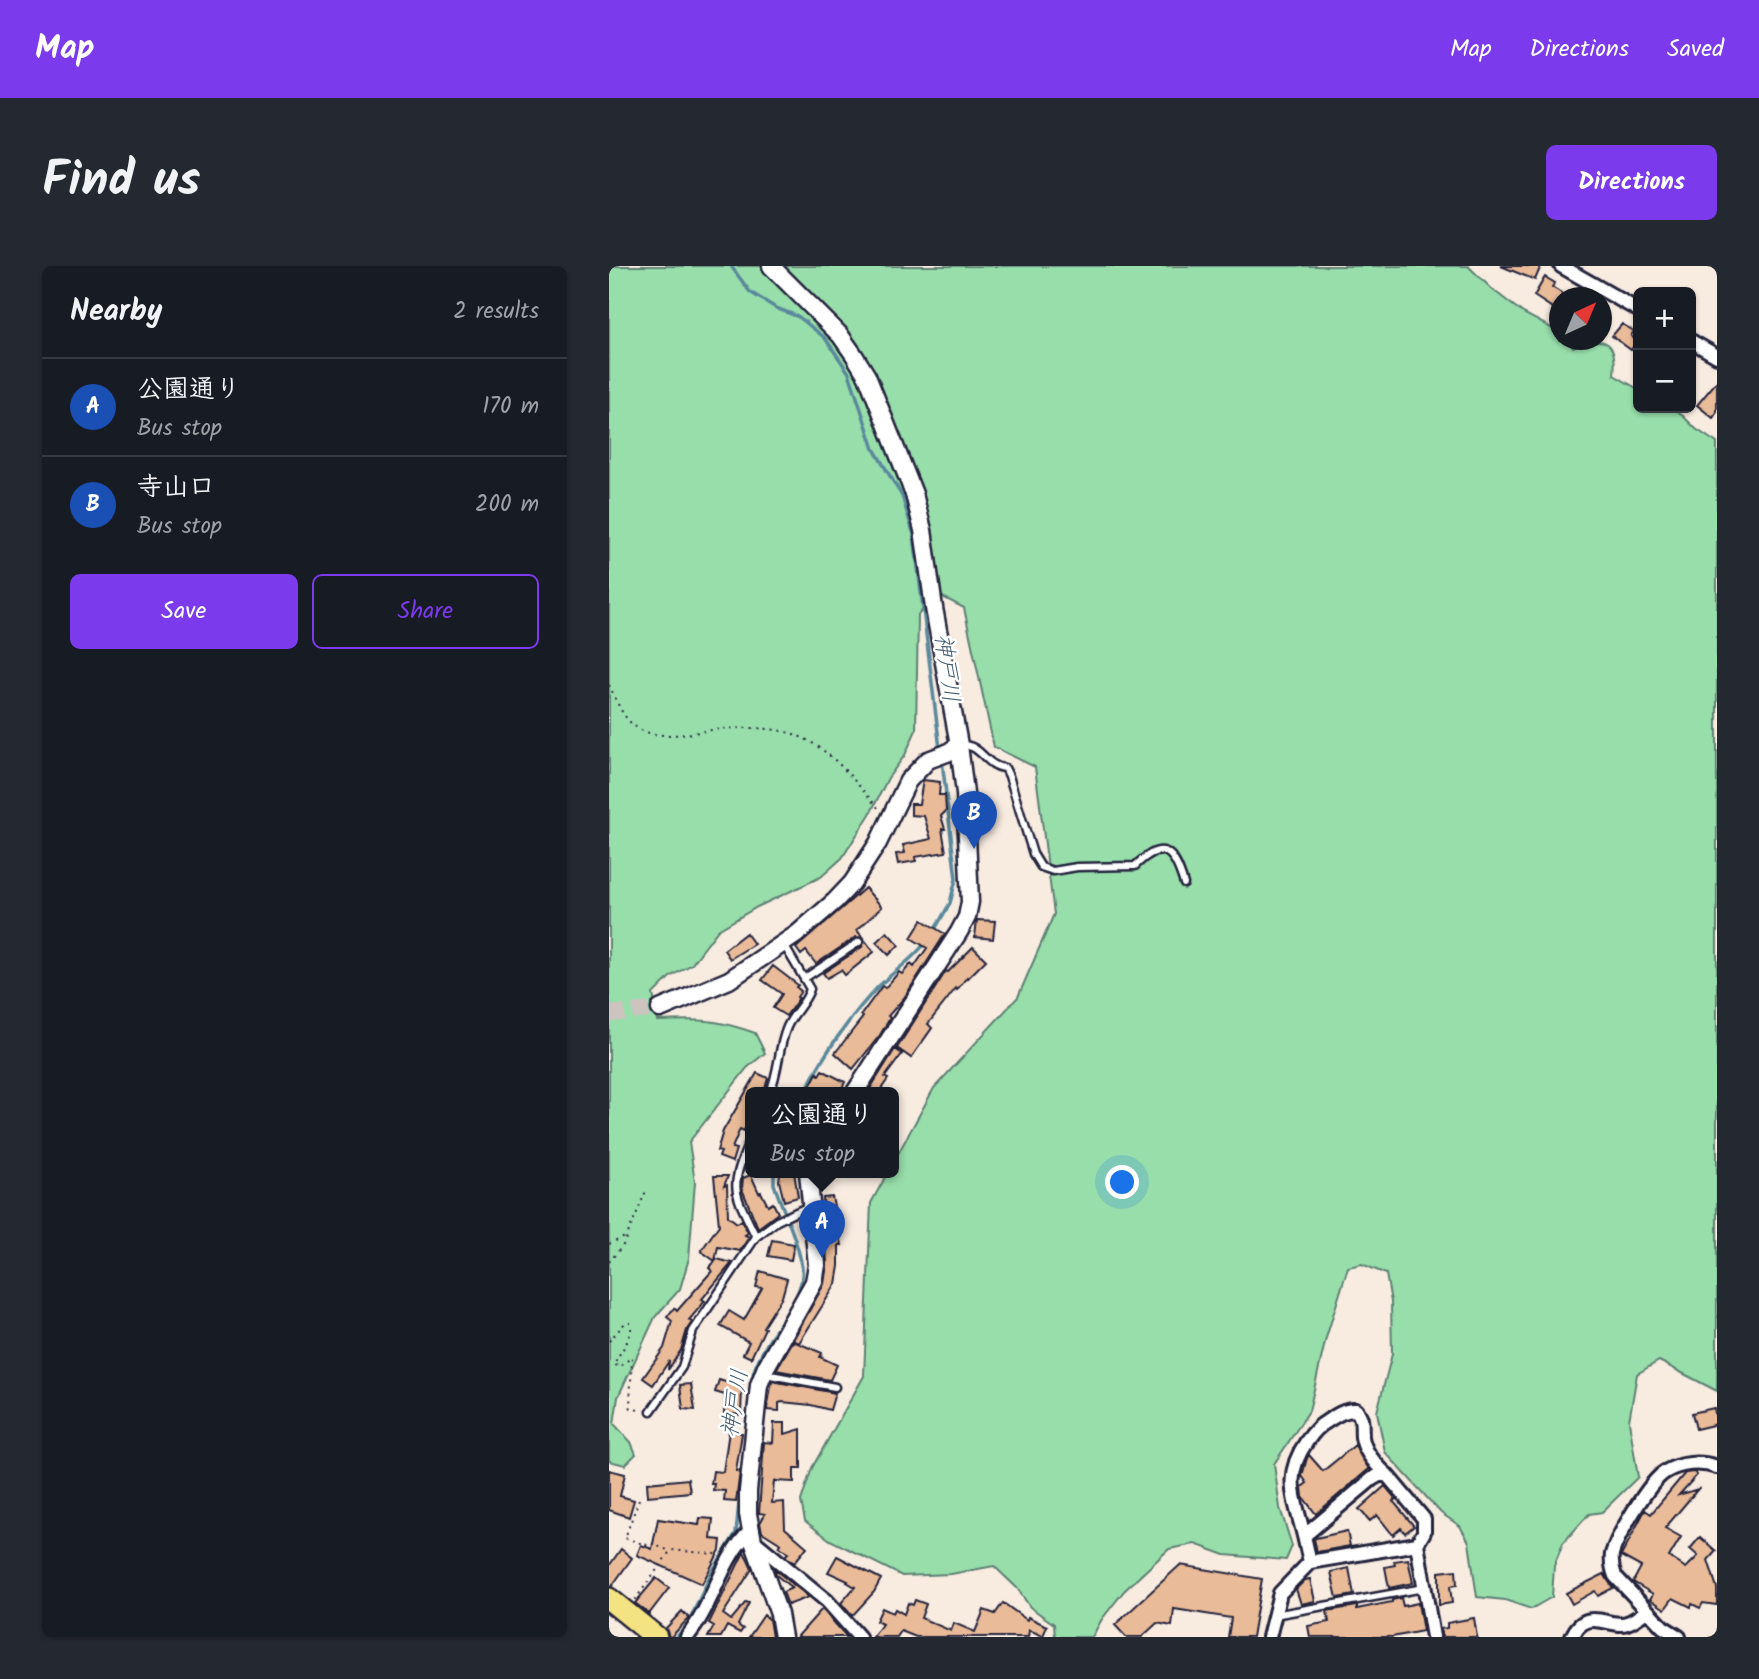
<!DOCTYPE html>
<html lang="en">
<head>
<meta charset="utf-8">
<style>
	body { margin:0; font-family:Kalam,"Klee One",sans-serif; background:#242831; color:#f1f3f6 }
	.controls { position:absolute; right:21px; top:21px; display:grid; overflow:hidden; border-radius:10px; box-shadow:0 2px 5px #0004 }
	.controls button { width:63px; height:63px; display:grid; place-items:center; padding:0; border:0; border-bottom:2px solid #363941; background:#171b24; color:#f1f3f6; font:35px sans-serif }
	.compass { position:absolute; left:940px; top:21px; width:63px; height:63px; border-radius:50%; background:#171b24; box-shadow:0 2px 5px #0004; rotate:44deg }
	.you { position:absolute; left:514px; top:917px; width:24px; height:24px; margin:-18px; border:5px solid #fff; border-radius:50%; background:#1a73e8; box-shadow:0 0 0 10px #1a73e833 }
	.badge { display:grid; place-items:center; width:46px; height:46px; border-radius:50%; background:#7c3aed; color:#fff; font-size:23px; font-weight:700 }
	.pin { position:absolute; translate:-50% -58px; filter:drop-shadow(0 2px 4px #0008) }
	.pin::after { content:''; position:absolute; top:37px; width:24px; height:21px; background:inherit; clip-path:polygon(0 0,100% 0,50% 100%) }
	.popup { position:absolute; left:136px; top:821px; width:154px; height:91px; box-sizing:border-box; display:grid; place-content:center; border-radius:10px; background:#171b24; filter:drop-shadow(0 2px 5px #0005); font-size:23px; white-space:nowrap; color:#9ea1a6 }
	.popup b { font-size:26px; color:#f1f3f6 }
	.popup::after { content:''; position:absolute; left:50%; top:100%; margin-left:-14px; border:14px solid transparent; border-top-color:#171b24 }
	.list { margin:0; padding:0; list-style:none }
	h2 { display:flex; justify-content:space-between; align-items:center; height:91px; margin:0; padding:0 28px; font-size:30px }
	h2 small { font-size:23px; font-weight:400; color:#9ea1a6 }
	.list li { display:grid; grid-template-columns:46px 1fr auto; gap:21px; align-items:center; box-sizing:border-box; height:98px; padding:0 28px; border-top:2px solid #363941 }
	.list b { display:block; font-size:26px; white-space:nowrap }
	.list p { margin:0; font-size:23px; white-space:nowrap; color:#9ea1a6 }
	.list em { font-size:23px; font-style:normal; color:#9ea1a6 }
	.actions { display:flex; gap:14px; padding:21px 28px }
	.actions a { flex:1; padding:16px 0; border:2px solid #7c3aed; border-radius:10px; text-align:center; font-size:24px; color:#7c3aed }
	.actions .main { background:#7c3aed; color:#fff }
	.map { position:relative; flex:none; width:1108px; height:1371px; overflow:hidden; border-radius:10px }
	header { display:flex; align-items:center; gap:42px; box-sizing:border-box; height:98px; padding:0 35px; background:#7c3aed; color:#fff }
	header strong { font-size:33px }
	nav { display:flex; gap:38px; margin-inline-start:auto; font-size:24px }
	.intro { display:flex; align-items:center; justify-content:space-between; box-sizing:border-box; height:168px; padding:0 42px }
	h1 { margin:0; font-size:49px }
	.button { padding:18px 32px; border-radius:10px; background:#7c3aed; color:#fff; font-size:24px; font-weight:700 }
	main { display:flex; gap:42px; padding:0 42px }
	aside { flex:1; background:#171b24; border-radius:10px; box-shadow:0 2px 5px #0004 }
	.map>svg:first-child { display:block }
	.green { fill:#98deab; stroke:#5d8073; stroke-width:2 }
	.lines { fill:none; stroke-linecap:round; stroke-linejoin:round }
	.stream { stroke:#5a899b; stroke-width:3.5 }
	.building { fill:#e9bb99; stroke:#22223b; stroke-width:2 }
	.tertiary-tunnel { stroke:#cdc3bf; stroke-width:16; stroke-dasharray:16 8; stroke-linecap:butt }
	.service-casing { stroke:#22223b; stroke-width:11 }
	.minor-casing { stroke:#22223b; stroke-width:18 }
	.tertiary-casing { stroke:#22223b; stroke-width:21 }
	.primary-casing { stroke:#22223b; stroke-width:26 }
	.path { stroke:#22223b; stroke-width:2; stroke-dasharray:2 5; stroke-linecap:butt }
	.service { stroke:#fff; stroke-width:6 }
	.minor { stroke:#fff; stroke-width:12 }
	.tertiary { stroke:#fff; stroke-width:16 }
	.primary { stroke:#f4e382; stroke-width:21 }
	.labels { text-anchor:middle; stroke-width:5; stroke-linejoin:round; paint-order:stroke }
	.water-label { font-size:23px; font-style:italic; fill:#435e73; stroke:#fff }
</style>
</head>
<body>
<header>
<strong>Map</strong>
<nav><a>Map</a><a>Directions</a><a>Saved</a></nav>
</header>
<div class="intro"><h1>Find us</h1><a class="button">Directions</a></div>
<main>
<aside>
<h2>Nearby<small>2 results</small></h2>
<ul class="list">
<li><span class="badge" style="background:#1a4fb4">A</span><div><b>公園通り</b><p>Bus stop</p></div><em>170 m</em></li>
<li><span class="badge" style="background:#1a4fb4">B</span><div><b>寺山口</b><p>Bus stop</p></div><em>200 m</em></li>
</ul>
<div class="actions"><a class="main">Save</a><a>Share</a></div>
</aside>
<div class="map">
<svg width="1108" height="1371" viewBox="0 0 1108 1371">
	<rect width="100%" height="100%" fill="#f8ebe0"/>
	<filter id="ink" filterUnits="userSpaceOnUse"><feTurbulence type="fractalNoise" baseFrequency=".0143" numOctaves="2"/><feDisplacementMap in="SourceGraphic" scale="14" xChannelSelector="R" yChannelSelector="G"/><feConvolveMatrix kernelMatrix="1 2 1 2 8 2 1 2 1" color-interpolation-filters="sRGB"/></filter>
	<g filter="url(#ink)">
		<path class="green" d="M0,0H859L884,24L914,47L950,66V74H958L964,81C994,69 1009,73 1005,109L1029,123V142H1066L1087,163L1108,177V1125L1050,1095L1028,1108L1020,1155L1029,1211L993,1246L980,1248L954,1277L945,1300L943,1331L922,1343L896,1334L868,1331L860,1276L851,1260L832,1247L776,1186L768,1146L783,1088L782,1036L777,1008L753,998L739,1001L717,1072L700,1145L665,1198L671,1242L683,1280L677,1294L616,1289L586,1278L560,1283L515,1325L493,1353L483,1371H446L445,1358L421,1341L408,1322L385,1300L342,1308L293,1310L221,1274L196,1255L192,1235L203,1202L255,1110L262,937L279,906H285V895L325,822L409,731L445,648L426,501L385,481L355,342L328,328L309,349L307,464L296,489L279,512L261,548L233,592L212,611L148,641L109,664L83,698L61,711L44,728L49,755C89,753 107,753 146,767L156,787L138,802L80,876L86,916L80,992L71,1023L46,1051L9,1131L5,1158L22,1176L27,1188L16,1199L0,1195Z"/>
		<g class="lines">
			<path class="stream" d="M122,0L141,26L167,42L190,51L216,72L240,107L265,183L293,230L305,269L331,483
				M325,665L341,637L347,613L333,494
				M197,826C209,795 245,746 268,722C283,706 303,695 316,677
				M142,1121C144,1079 198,1037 193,1002C189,974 174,945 165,918V906
				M68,1371L79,1358L103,1306L127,1267L137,1167"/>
		</g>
		<path class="building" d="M892,0H932L926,14Z
			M936,11L946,17L943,21L954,28L945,43L925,30Z
			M1013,58L1025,65L1022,70L1028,75L1022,84L1003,70Z
			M1108,115V146L1104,152L1088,139Z
			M314,514L331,516L330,529H336L337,545L332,550L336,563H333L337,586L306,591L307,595L289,598L287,588L296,587L294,579L322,573L315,550L302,549V538H310Z
			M256,622L273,641L248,664L254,672L247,671L207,698L197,685L192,689L187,682Z
			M313,654L336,668L295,732L279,750L281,752L271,769L244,803L226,787L254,751L252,749L273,720L276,722L290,706L293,708L302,698L305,701L318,682L302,672Z
			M368,654L386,655L384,673L366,671Z
			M278,666L290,679L280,689L267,676Z
			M137,667L145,678L121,693L115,684Z
			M255,673L265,686L236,709L232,704L218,712L214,707L253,681Z
			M364,681L377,694L359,712L358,711L348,724L347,722L319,758L323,762L302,792L288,782L337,705L339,706Z
			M164,700L189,719L187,721L192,725L188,731L190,732L177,750L164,742L173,728L153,714Z
			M286,783L293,788L276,811L279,813L270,826H259Z
			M213,804L236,816L231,826H198L208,807L210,809Z
			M148,807L159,812L155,826H141V852L135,865L131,863L123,882L127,883L123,896L110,891L112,886L108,885L114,865Z
			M173,906H185L189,931L175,935L170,915L171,907Z
			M142,909L150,927L152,926L159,940L164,937L169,947L149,962L133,923L134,912Z
			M105,910H119L115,920L118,919L119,950L128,957L133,954L139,967L136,969L140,971L131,985L109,981L106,995L92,985L110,959Z
			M223,931L233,979H230V1000L227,1018L190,1077L184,1074L215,1018L218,998L214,932Z
			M163,974L185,978L182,994L159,990Z
			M108,993L123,997L93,1033L96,1035L80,1054L83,1056L78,1064L72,1084L59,1104L60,1095L44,1119L34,1112L55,1082L63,1055L58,1051L65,1042L68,1045L88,1022L103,1005L100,1002Z
			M151,1005L178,1013L173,1031L154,1061L156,1062L142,1092L134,1088L140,1076L111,1060L120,1045L135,1054L153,1022L147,1021Z
			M184,1075L213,1087L211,1091L228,1099L221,1114L167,1104Z
			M110,1114L133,1121L132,1149L115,1147L116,1129L106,1126Z
			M163,1115L226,1127L221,1144L202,1139L173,1136L170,1137V1145L158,1144Z
			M82,1118L86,1144L74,1143L71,1119Z
			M1105,1142L1108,1158L1087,1163L1083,1147Z
			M165,1157H176V1168L192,1163V1202H185V1216L165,1215L163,1237L175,1236L176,1262L198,1281L185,1297L176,1290L179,1287L170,1280L172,1278L153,1266L151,1257L156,1248L150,1247L155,1176L164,1177Z
			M120,1165L133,1167L127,1205H131L127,1236L115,1235L116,1225L104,1224L105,1218H102L104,1205L114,1206Z
			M746,1179L760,1203L707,1248L694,1231L693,1221L698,1217L693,1210L698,1192L700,1189L714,1205Z
			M0,1204L16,1208L11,1230L25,1234L20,1251L0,1244Z
			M1085,1206L1088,1209L1070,1229L1089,1223L1056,1262L1072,1271L1060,1291L1077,1302L1089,1290L1081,1283L1091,1271L1107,1285L1099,1294L1108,1322V1339L1094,1337L1091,1342L1083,1338L1082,1341L1064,1332L1056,1343L1041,1333L1044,1328L1024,1316L1032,1301L1012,1290L1036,1244L1042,1248L1076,1207Z
			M79,1213L81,1226L39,1230L38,1217Z
			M776,1220L787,1233L784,1235L805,1260L796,1267L792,1262L784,1269L768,1249L761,1255L750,1243Z
			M91,1252L104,1253L102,1273L112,1274L111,1284L93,1318L28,1289L32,1279L43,1283L49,1253L90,1259Z
			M738,1265L741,1280L708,1286L705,1273L707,1272Z
			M12,1283L23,1292L3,1320H0V1300Z
			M135,1286L143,1303L114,1348L122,1354L137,1336L140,1337L129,1359L134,1363L131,1367L118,1360L112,1371H99L105,1360L100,1357Z
			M228,1290L272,1313L265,1326L243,1350L232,1337L246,1321L238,1316L239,1315L219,1306Z
			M799,1293L804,1317L780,1322L776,1301L786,1299L785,1295Z
			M571,1299L653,1313L643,1371H619L622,1352L565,1343L563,1360L548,1357L533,1371H517L506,1359Z
			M740,1302L745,1329L728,1332L722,1306Z
			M165,1303L200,1331L179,1339L174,1326L183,1322L167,1309Z
			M847,1304L848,1319L841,1320L843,1337L830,1339V1306Z
			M995,1308L1004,1322L989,1330L986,1325L963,1338L957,1327Z
			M47,1312L60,1322L40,1348L26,1337Z
			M701,1313L706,1335L692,1338L687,1323L696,1314Z
			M792,1332L794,1340L809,1337L814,1365L783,1371H701L699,1360L720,1356L718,1345L748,1340V1343L783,1336V1334Z
			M306,1334L317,1338L312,1352L342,1365L345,1357L366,1366L375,1344L386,1348L394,1337L418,1354L419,1351L438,1360L434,1370L420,1364L419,1371H307L292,1365L288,1371H264L273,1358L267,1355L273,1342L284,1347L286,1343L295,1348L299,1337L304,1339Z
			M213,1343L238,1371H188Z
			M73,1345L80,1352L62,1371H60L57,1362Z
			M155,1349L160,1353L163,1371H140Z
			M865,1352L868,1371H833L831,1363L838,1362V1357Z"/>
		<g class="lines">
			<path class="tertiary-tunnel" d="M0,748L51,743"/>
			<defs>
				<path id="service" d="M352,479C373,478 376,501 396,502L400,510L424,588L432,601L444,605L468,601L526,600C555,572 565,585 575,618
					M196,712L250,676
					M161,826C170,805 169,782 178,761C184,747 197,737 201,723L175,679
					M141,874C120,924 124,923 147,971
					M156,1108L226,1121
					M42,1145L73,1101L84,1065L147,971L168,955L200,940
					M665,1349L815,1322"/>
				<path id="minor" d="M952,0L1029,44
					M1082,75L1108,90
					M695,1270C686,1232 673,1211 698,1175C703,1168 709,1160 717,1156C726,1150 736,1143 747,1144C755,1153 752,1161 753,1171C755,1186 767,1199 778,1209
					M145,1275L218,1335L250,1371
					M701,1296L695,1270L763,1213L770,1209H778L815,1253V1266L808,1278L824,1371
					M78,1371C105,1338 111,1294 142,1264
					M660,1371L671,1327L701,1296L808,1278
					M963,1371C977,1339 1001,1363 1018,1357C1025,1355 1032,1349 1037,1345
					M1070,1371L1054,1361L1006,1310C1003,1302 1002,1296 1003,1288C1008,1270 1040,1216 1056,1206C1071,1197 1091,1195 1108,1201"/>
				<path id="tertiary" d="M162,0L231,69L245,89L258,110L305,228L314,264L325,342L350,479L356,527L361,636L358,651L350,666L246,826
					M51,743L120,714L188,668L226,635L243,617L269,577L299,515L319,494L338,487L350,479
					M174,1371L170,1348L144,1275L139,1248V1225L150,1119L157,1101L205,1016L208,999L199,906"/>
				<path id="primary" d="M0,1333L47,1371"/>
			</defs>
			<use href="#service" class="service-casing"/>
			<use href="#minor" class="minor-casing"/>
			<use href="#tertiary" class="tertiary-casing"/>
			<use href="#primary" class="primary-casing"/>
			<path class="path" d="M0,419C6,431 11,446 21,456C43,479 85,465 113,463C136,461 165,461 187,469C223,483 246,516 270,543
				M0,978L18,970
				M0,996L14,979L37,925
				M0,1075L16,1057H22C24,1073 11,1085 5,1098L10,1101L23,1091L21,1140L22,1142L33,1145
				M30,1233L16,1272L37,1279L41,1277L61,1285
				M26,1334L62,1284L107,1288"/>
			<use href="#service" class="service"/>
			<use href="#minor" class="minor"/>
			<use href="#tertiary" class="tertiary"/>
			<use href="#primary" class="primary"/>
		</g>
	</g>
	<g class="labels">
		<g class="water-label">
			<text transform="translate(339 402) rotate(83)" y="8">神戸川</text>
			<text transform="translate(125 1137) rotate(-81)" y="8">神戸川</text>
		</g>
	</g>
</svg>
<div class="controls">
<button>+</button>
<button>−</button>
</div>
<svg class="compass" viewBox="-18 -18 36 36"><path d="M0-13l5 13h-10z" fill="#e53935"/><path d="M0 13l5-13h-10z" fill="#9ea1a6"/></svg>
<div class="you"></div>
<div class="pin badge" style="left:213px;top:992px;background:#1a4fb4">A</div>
<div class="popup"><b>公園通り</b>Bus stop</div>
<div class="pin badge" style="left:365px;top:583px;background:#1a4fb4">B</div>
</div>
</main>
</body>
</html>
